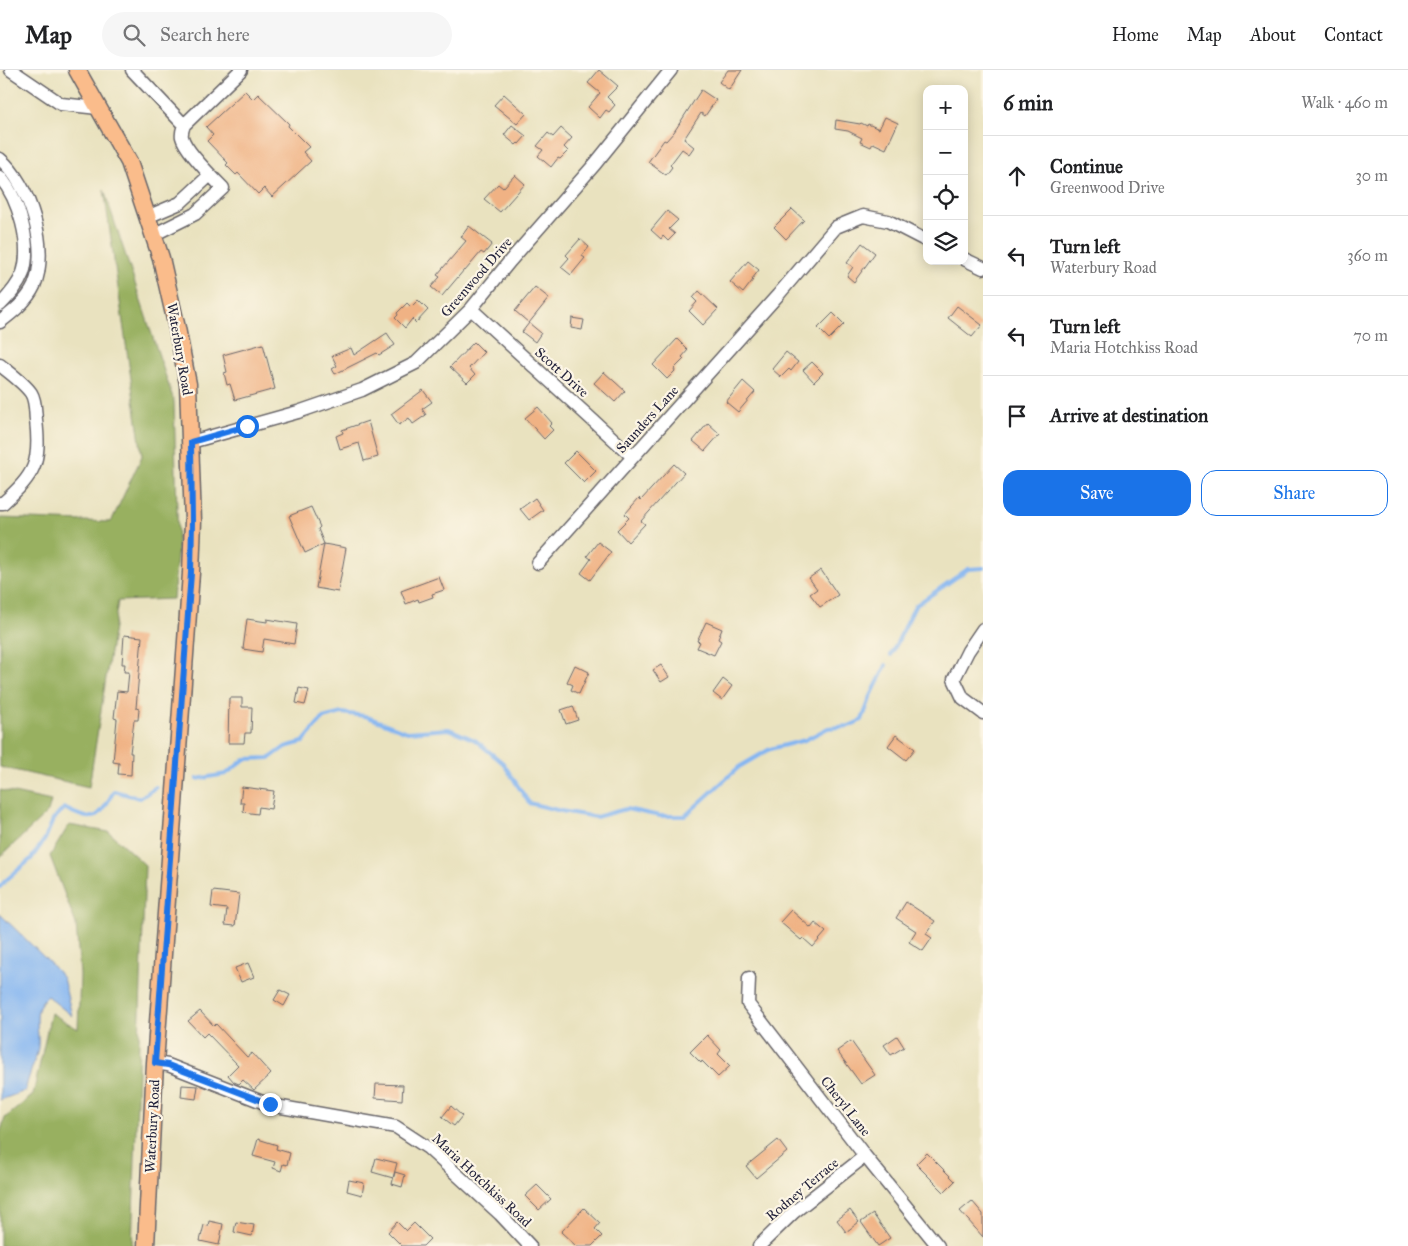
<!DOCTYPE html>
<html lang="en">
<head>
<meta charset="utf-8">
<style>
	body { margin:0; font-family:"IM FELL Great Primer",serif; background:#f6f6f6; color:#202124 }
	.controls { position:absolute; right:15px; top:15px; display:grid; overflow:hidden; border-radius:10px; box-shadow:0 2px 12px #0003 }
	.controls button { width:45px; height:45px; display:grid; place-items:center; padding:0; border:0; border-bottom:1px solid #e0e0e0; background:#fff; color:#202124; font:25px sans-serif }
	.stop { position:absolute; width:15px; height:15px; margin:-11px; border:4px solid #1a73e8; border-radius:50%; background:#fff }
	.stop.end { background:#1a73e8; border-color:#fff; box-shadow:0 1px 5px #0008 }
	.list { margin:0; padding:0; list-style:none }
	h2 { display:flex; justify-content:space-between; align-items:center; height:65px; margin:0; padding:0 20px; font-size:21px }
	h2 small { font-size:16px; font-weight:400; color:#757577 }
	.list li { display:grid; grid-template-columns:32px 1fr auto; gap:15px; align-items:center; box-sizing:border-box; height:80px; padding:0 20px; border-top:1px solid #e0e0e0 }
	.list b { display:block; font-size:19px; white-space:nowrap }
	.list p { margin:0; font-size:16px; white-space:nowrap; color:#757577 }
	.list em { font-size:16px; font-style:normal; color:#757577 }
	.actions { display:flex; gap:10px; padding:15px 20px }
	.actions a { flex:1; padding:11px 0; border:1px solid #1a73e8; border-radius:15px; text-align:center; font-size:18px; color:#1a73e8 }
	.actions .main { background:#1a73e8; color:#fff }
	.icon { flex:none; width:28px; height:28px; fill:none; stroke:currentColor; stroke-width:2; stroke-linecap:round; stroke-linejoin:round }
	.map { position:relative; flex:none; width:983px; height:1176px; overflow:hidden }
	header { display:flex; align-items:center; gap:30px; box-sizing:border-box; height:70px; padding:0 25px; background:#fff; border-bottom:1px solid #e0e0e0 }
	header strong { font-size:24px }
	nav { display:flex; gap:28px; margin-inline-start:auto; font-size:18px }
	.search { width:350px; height:45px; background:#f6f6f6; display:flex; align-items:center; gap:12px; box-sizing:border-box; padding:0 18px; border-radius:28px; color:#757577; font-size:19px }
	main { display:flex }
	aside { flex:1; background:#fff }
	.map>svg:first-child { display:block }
	.forest { fill:#98b061; stroke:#5d694e }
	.water { fill:#85b6f1; stroke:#546c96 }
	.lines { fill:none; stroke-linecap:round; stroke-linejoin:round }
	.stream { stroke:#85b6f1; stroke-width:4 }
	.building { fill:#f0b284 }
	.minor-casing { stroke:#686569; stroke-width:15 }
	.major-casing { stroke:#686569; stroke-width:19 }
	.minor { stroke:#fff; stroke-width:12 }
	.major { stroke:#fabc8b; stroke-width:16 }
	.route { stroke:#1a73e8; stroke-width:6 }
	.labels { text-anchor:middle; stroke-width:4.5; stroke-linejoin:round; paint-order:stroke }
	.street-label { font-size:14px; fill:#22223b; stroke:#fcf5e5 }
</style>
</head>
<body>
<header>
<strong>Map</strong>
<div class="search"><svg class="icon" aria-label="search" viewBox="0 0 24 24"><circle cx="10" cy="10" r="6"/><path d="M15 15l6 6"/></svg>Search here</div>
<nav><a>Home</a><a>Map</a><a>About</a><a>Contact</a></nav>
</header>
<main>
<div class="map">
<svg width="983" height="1176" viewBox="0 0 983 1176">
	<rect width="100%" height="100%" fill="#fcf5e5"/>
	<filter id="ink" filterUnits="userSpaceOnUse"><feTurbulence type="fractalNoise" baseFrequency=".02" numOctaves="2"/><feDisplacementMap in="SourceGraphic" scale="10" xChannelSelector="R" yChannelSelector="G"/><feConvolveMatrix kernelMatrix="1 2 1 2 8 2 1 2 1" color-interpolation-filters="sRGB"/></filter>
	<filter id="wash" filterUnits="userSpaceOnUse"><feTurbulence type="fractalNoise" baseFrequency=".0096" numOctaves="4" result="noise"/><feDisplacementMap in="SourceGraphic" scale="20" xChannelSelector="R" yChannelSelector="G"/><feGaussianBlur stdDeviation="1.12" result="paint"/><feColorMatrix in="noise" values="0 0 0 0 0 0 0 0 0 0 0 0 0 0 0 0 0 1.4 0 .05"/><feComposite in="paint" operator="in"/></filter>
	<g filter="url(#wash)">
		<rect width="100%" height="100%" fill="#e9e2bf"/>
		<path class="forest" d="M104,120L174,331L178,476L173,529L118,531L89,717L0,697V448L111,452L142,386Z
			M0,720L51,731L48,742L0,787Z
			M69,755L109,762L145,795L132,1176H0V1063L5,1048L33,1025L51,943L78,959L80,905L76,854L50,786Z"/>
		<path class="water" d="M0,844L48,891L63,908L72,946L47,926C29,941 42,964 37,983C33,996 28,1008 25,1021L0,1030Z"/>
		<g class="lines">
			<path class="stream" d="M891,585L915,536L968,499L983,498
				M197,709L226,704L245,689L270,688L285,677L303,672L323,648L342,643L365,646L407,662L449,659L475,670L503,693L529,733L561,741L596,747L626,739L660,746H685L739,697L770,679L805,670L828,658L849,656L862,650L871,626L886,595
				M0,817L5,811L31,789L45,769L53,750L64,738C95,754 98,750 114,721L140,728L156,717"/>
		</g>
		<g id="blocks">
			<path class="building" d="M599,0L618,16L607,27L615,35L609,42L606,40L600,48L588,37L600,23L588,13Z
				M728,0H742L729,20L719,12Z
				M701,20L716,30L705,46L701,43L684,69L694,77L689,84L682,79L670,95L672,97L666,105L648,92L664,70L666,71L674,62Z
				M245,21L253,29L258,24L289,54L288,56L309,77L303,82L311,91L272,127L264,118L258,124L238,103L236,105L226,95L228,93L207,71L213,65L206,57Z
				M504,24L526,44L517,54L494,35Z
				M885,47L898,53L886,79L873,73L871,77L860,72L862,68L848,61L835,59L836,50L860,54L861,53L867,56L868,54L879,59Z
				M512,55L526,66L519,74L518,73L516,75L504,65Z
				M561,58L572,68L564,77L568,81L560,89L558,88L551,97L538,86L543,80L537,76L548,63L553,67Z
				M515,105L525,114L500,142L484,129L498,114L503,118Z
				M792,139L804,150L786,169L774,157Z
				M667,141L678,150L669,159L675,164L668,171L663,166L661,169L651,160Z
				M469,156L492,174L484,184L481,182L465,201L464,200L442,226L431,217L440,207L437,205L466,171L461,167Z
				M580,169L589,177L582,186L585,188L571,205L561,197L569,188L566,185Z
				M862,173L875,183L854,212L847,206L853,197L847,193Z
				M748,191L759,200L752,209L753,210L743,223L730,212Z
				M535,217L549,228L529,253L541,263L535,272L522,262L529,253L515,241Z
				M699,221L718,239L703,255L689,241L697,232L693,228Z
				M418,230L428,240L416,253L412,249L405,258L395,248L398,245L397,243L407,233L411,237Z
				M957,236L982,255L972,267L948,248Z
				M833,243L844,254L829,269L818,258Z
				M572,248L584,250L582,260L571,258Z
				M387,263L395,275L379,285L377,283L335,304L332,299L337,296L332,286L351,278L354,285Z
				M677,269L688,280L682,287L684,289L674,299L675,301L667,309L653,295Z
				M474,272L484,282L469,298L475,305L467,313L450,297Z
				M263,274L275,319L235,330L230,314L227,315L224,303L227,302L223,285Z
				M786,282L798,292L791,301L789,299L781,307L772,299Z
				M812,292L823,303L814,312L803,300Z
				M604,302L625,321L615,332L594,313Z
				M743,311L755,322L738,342L726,332Z
				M423,320L432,332L422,339L426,345L413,354L409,348L399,355L391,344Z
				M538,337L552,353L549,356L553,360L544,369L525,348Z
				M368,351L378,387L364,391L359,373L340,379L336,366L343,363L342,360Z
				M708,353L720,364L705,381L693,371Z
				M576,381L596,401L584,413L564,393Z
				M674,394L684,403L641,451L645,454L628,472L617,460L629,448L625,444L639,428L641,430Z
				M535,428L543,440L529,450L520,439Z
				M311,437L320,457L318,459L324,474L346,478L338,522L316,518L324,474L305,483L289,446Z
				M598,472L611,482L590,510L581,503L591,489L587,486Z
				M821,500L838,525L820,537L810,524L817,519L809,508Z
				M439,507L444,520L432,524L433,527L419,532L418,529L406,534L401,521Z
				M247,549L267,552V549L297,554L294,574L264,569L262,582L243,579Z
				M706,552L722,559L718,569L721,571L714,585L697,578L700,572L697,571Z
				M124,565L142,567L136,638L139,639L138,650H134L130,683H132L131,705L118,704L119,693L113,692L117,649L114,648L117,621L127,622L129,602H124L125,594H122Z
				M575,595L589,602L579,624L571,620L573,615L567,612Z
				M661,595L669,607L661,612L653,600Z
				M723,609L732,616L722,630L713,623Z
				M299,618L309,620L305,635L296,633Z
				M229,628H242V637H252L251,663H245L244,673H228Z
				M573,636L578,650L566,654L561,640Z
				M896,665L915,679L906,690L888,676Z
				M242,717L274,721L271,739L259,737L258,744L243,742L244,733H240Z
				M213,821L239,824L235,856L225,855L227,839L211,837Z
				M906,832L935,851L926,864L932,868L923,881L909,872L916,861L896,848Z
				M791,840L811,858L815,853L826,862L813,877L803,868L801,870L780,852Z
				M248,893L254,907L241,912L235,898Z
				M280,920L290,925L284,936L274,930Z
				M200,941L214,956L216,954L247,987L252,983L271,1004L254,1020L243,1010L239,1014L234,1012L228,1005L238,995L207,963L203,967L188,951Z
				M707,965L721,980L718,984L730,996L718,1007L702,991L701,993L690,982Z
				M897,966L904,977L891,985L884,975Z
				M851,971L875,1005L861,1014L837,981Z
				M376,1014L403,1015L402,1030L375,1028Z
				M182,1015L198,1016L196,1029L181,1027Z
				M451,1036L462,1046L454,1056L442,1047Z
				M258,1069L277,1075L276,1079L290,1083L287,1095L283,1094L281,1101L273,1098L275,1092L253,1086Z
				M778,1070L787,1082L756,1108L746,1096Z
				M927,1083L955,1111L944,1122L916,1094Z
				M376,1088L397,1093L393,1108L372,1102Z
				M395,1102L405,1105L402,1117L392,1114Z
				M349,1110L364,1113L362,1125L347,1121Z
				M537,1115L551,1129L539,1140L525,1126Z
				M972,1131L983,1144V1167L960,1141Z
				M584,1138L600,1153L595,1159L602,1166L592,1176H576L561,1162Z
				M850,1140L859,1152L846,1162L837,1150Z
				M873,1144L890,1168L878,1176L861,1152Z
				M209,1151L223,1154L219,1175L200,1171L204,1155L208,1156Z
				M236,1152L254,1155L252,1166L234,1162Z
				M397,1152L406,1161L414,1153L430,1169L423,1176H402L388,1162Z"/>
		</g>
	</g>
	<g filter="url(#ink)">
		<use href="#blocks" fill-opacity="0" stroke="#686569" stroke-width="1"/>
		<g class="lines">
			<defs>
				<path id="minor" d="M11,0L61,34L98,38
					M132,0L184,55
					M0,89C30,114 50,179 34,216C27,231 13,242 0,252
					M0,107C19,129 32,175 23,203C18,216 10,225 0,235
					M147,147L180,133L210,105
					M153,165L195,144L223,118C213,108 185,80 182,67C181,63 183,58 184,55L241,0
					M964,189L983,198
					M471,239L633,387
					M0,295C10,303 24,313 31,323C36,331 35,341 36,350C41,393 35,404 3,433H0
					M191,372L298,342L362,320L416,293L471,239L510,191L595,94L671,0
					M538,493L778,225L836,157L863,146L888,151L927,171
					M983,559L968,581L954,609L963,628L983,643
					M749,908L748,934L865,1086L938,1176
					M155,993L168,995L270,1035L396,1057L428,1078L500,1144L530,1176
					M759,1176L794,1142L865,1086"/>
				<path id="major" d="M77,0L129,92L161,188L177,258L188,314L193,451L191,503L155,993L146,1176"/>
			</defs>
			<use href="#minor" class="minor-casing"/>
			<use href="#major" class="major-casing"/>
			<use href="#minor" class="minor"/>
			<use href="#major" class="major"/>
		</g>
	</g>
	<g class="lines" filter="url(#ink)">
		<path class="route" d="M247,356L191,372L192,451L191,503L155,993L168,995L270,1034"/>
	</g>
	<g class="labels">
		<g class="street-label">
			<text transform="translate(476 207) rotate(-49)" y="5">Greenwood Drive</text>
			<text transform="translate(180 279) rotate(80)" y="5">Waterbury Road</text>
			<text transform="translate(562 302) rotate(42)" y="5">Scott Drive</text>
			<text transform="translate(647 349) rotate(-48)" y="5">Saunders Lane</text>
			<text transform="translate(846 1036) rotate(52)" y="5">Cheryl Lane</text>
			<text transform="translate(152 1056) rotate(-87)" y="5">Waterbury Road</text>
			<text transform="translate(482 1110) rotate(43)" y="5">Maria Hotchkiss Road</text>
			<text transform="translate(802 1119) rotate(-40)" y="5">Rodney Terrace</text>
		</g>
	</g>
</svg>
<div class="controls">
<button>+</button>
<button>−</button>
<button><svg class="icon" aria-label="locate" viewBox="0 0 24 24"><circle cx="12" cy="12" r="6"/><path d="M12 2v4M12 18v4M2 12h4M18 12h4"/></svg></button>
<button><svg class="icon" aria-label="layers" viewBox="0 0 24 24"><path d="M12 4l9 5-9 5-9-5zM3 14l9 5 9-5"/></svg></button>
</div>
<div class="stop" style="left:247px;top:356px"></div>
<div class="stop end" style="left:270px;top:1034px"></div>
</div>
<aside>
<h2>6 min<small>Walk · 460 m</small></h2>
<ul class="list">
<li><svg class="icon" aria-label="ahead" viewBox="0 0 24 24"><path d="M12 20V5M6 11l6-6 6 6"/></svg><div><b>Continue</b><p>Greenwood Drive</p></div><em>30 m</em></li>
<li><svg class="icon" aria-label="left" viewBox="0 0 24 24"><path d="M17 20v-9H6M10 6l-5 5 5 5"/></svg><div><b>Turn left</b><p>Waterbury Road</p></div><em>360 m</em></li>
<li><svg class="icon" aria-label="left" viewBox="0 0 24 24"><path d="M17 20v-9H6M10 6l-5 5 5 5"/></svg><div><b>Turn left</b><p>Maria Hotchkiss Road</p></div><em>70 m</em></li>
<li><svg class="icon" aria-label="arrive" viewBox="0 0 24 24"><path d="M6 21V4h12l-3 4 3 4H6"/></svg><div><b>Arrive at destination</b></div></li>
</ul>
<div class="actions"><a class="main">Save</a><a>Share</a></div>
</aside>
</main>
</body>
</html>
